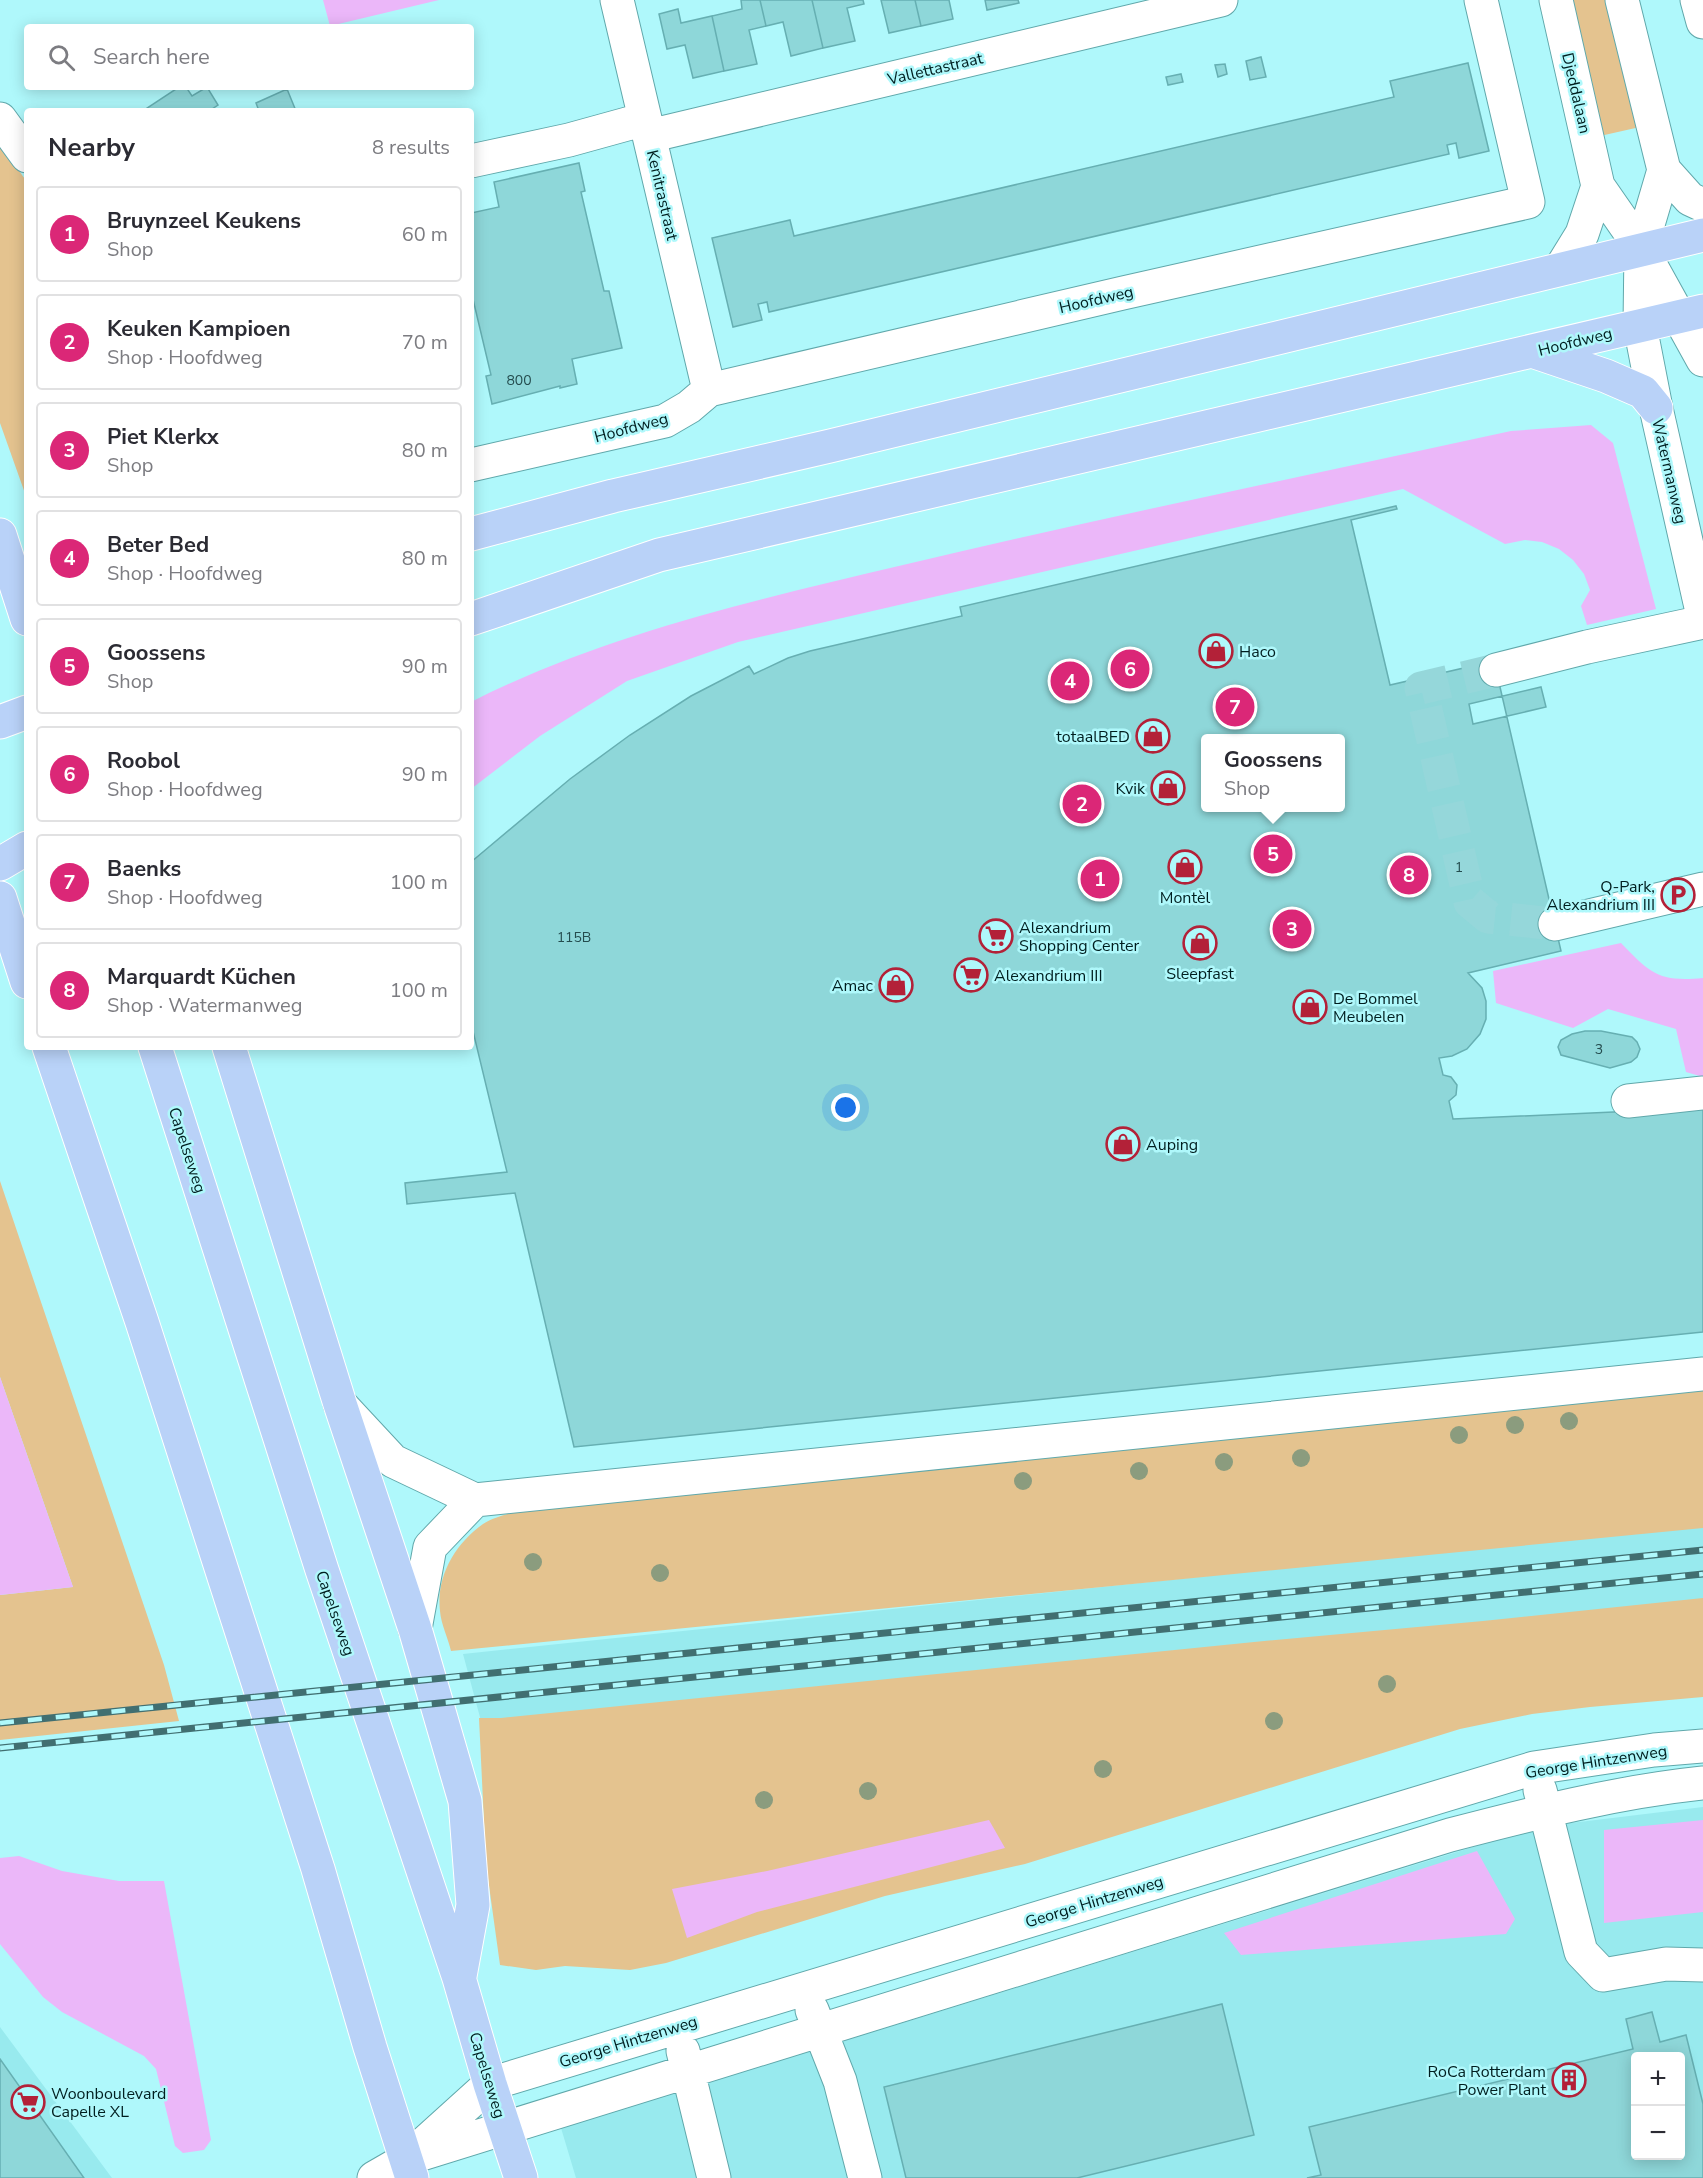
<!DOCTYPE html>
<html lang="en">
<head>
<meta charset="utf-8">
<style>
	body { margin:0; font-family:"Nunito Sans",sans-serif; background:#f2f2f3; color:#2b2b33 }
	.controls { position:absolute; right:18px; bottom:18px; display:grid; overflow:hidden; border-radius:6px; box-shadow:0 3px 15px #0003 }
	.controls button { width:54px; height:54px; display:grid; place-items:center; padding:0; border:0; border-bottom:2px solid #e1e1e2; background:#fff; color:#2b2b33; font:30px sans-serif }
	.you { position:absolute; left:846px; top:1108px; width:21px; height:21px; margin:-15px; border:4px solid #fff; border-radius:50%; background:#1a73e8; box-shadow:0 0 0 9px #1a73e833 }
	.badge { display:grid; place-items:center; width:39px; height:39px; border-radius:50%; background:#db2777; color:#fff; font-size:20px; font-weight:700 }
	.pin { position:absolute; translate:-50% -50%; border:3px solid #fff; box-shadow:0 2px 6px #0006 }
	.popup { position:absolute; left:1201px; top:734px; width:144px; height:78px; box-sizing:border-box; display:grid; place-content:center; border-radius:6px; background:#fff; filter:drop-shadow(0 2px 4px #0005); font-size:20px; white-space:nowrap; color:#7c7c81 }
	.popup b { font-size:22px; color:#2b2b33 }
	.popup::after { content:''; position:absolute; left:50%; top:100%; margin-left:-12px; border:12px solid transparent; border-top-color:#fff }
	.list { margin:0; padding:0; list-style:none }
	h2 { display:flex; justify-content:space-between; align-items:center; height:78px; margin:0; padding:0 24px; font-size:26px }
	h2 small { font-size:20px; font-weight:400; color:#7c7c81 }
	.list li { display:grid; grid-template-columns:39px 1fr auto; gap:18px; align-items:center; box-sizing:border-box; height:96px; margin:0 12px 12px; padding:0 12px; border:2px solid #e1e1e2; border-radius:6px }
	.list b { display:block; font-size:22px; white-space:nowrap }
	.list p { margin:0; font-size:20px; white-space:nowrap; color:#7c7c81 }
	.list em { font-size:20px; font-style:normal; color:#7c7c81 }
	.icon { flex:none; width:33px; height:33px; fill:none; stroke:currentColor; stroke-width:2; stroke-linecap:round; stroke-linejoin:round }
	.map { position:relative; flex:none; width:1703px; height:2178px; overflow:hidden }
	.search { position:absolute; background:#fff; box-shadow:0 3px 15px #0003; left:24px; top:24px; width:450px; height:66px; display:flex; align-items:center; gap:15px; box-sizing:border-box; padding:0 21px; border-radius:6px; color:#7c7c81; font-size:22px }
	.panel { position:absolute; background:#fff; box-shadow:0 3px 15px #0003; left:24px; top:108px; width:450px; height:942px; border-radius:6px }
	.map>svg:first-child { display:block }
	.built { fill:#98eaee; fill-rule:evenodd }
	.green { fill:#e4c38f }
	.water { fill:#ebb7f9 }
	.building { fill:#8ed7d9; stroke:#66afb2; stroke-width:1.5; fill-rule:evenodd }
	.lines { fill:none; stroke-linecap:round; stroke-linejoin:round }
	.minor-tunnel { stroke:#95d7da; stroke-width:33; stroke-dasharray:33 16; stroke-linecap:butt }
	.minor-casing { stroke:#60a8ab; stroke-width:35 }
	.major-casing { stroke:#fff; stroke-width:35 }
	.minor { stroke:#fff; stroke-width:33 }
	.major { stroke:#b9d2f8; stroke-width:33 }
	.rail-casing { stroke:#416f71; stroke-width:7 }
	.rail { stroke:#aff8fb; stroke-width:4.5; stroke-dasharray:14; stroke-linecap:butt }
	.tree { fill:#8b9c7e }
	.labels { text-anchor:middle; stroke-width:5; stroke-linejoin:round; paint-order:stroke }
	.number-label { font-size:14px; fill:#244c4e }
	.street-label { font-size:16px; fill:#001e1f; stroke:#aff8fb }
	.poi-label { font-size:16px; fill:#001e1f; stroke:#aff8fb; text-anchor:start }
</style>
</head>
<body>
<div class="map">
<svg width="1703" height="2178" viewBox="0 0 1703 2178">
	<rect width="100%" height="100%" fill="#aff8fb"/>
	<path class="built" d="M1703,1524V1601L481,1721L463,1654Z
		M1703,1807V2178H576L561,2128L1538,1827ZM1636,2056H1680V2156H1636Z
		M0,2027L112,2178H0Z"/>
	<path class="green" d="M1569,0H1612L1640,127L1600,136Z
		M0,144L27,182V499L0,423Z
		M0,1181L164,1665L179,1721L0,1740V1595L73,1587L0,1377Z
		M1703,1389V1528L451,1651C448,1638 441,1624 440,1611C436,1576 455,1544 483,1524C492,1518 504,1515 514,1512Z
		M1703,1598V1697L1590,1707L1532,1714L1460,1729L1025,1864L885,1896L666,1963L630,1970L565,1966L536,1970L500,1965L486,1864L479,1718H501L1254,1642L1483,1621Z"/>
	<path class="water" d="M323,0H439L330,26Z
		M1591,425L1613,443L1656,609L1587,625L1581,606L1590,590L1584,574L1573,560L1559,549L1542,542L1525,540L1505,544L1403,489L738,642L627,681L540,736L471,789V702C607,633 756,600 903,565C1105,517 1309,475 1511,431Z
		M1621,943C1651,974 1659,982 1703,978V1077L1686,1072L1676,1029L1608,1009L1573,1028L1496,1003L1493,971Z
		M0,1377L73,1587L0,1595Z
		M989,1820L1005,1848L757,1912L687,1938L672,1889L767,1871Z
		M1703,1820V1912L1604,1923V1830Z
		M1477,1851L1515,1919L1506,1934L1241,1955L1224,1933Z
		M19,1856L62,1871L119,1881H164L211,2140L204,2150L183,2153L175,2146L156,2069L144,2056L62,2012L43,1997L0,1944V1858Z"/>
	<path class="building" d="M741,0H760L766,26L749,30L757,64L724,71L712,16L742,9Z
		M760,0H812L823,48L791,56L783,22L766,26Z
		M812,0H863L864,4L847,8L855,41L823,48Z
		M881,0H915L921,26L889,33Z
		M915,0H949L953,19L921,26Z
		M985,0H1018L1019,3L987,10Z
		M678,9L681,23L712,16L724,71L693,78L685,45L667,49L659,14Z
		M1261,57L1266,77L1250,80L1246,61Z
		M1468,63L1489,151L1459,158L1456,143L1447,145L1449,154L769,312L767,302L758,304L762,320L733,327L712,238L790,220L794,236L1394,97L1390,81Z
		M1225,64L1227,74L1218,77L1215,65Z
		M1181,74L1183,82L1168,85L1166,77Z
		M179,87H186L192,96L207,87L218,105L209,111H145L144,110Z
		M287,89L296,111H259L256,103Z
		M579,163L585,191L581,192L604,291H609L622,348L572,359L577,384L560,388V386L492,404L486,376L491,375L471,291V213L499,207L494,182Z
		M1396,506L1397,509L1351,520L1390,685L1494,661L1561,951L1468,973L1482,988L1486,1001V1019L1480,1034L1467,1049L1452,1056L1439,1058L1443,1075L1451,1077L1457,1085L1456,1095L1449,1101L1453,1119L1703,1108V1332L574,1447L515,1193L407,1204L405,1183L507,1172L471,1023V862L570,779L630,735L691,696L749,666L754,674L788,658L810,651L962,616L960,607ZM1206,738H1340V808H1206Z
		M1541,687L1546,707L1473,724L1469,704Z
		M1585,1031H1601L1632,1037L1637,1042L1640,1049L1637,1057L1631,1062L1610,1068L1561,1055L1558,1047L1561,1040L1572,1034Z
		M1222,2004L1254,2135L1077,2178H906L884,2087Z
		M1652,2012L1660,2042L1686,2035L1703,2104V2178H1307L1321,2175L1309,2127L1633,2049L1626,2019ZM1636,2056H1680V2156H1636Z
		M0,2059L84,2178H0Z"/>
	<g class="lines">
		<path class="minor-tunnel" d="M1496,670L1421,688L1470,902L1488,917L1555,924"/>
		<defs>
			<path id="minor" d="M617,0L709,390
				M1556,0L1598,186L1641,248L1703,360
				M1622,0L1664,170L1690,199L1703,205
				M1697,0L1703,22
				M0,119L27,156
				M649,136L1221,0
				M471,161L569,140L645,119
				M1664,170L1641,248L1640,326L1656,408L1703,616
				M1561,268L1582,234L1598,186
				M471,465L665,421L689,407L709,390L1123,293L1528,202L1481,0
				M1496,670L1587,647L1703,622
				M1555,924L1703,889
				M1628,1101L1703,1093
				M340,1404L393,1461L475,1500L1703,1374
				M415,1629L430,1547L475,1500
				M1540,1790L1581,1952L1603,1975L1666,1964L1703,1965
				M812,2010L840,2081L865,2178
				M683,2051L714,2178
				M415,2156L1450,1835C1534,1813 1617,1792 1703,1783
				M374,2178L407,2159L490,2084L1534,1768L1654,1750L1703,1746"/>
			<path id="major" d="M1535,352L1606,376L1643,392L1656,408
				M471,534L613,496L830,446L1703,235
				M0,535L27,619
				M471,619L659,555L1703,311
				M0,722L27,712
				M0,864L27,848
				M0,898L27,982
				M49,1047L142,1322L318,1869L370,2047L412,2178
				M155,1047L322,1570L459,1978L490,2084L521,2178
				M229,1047L340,1404L415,1629L465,1801L473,1905L460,1976"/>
		</defs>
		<use href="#minor" class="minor-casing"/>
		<use href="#major" class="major-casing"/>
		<use href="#minor" class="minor"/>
		<use href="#major" class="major"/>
		<defs>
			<path id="rail" d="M0,1723L1703,1550
				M0,1748L1703,1574"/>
		</defs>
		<use href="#rail" class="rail-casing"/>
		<use href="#rail" class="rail"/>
	</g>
	<g class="tree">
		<circle cx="1569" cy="1421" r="9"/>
		<circle cx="1515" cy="1425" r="9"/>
		<circle cx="1459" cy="1435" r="9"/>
		<circle cx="1301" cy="1458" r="9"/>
		<circle cx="1224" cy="1462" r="9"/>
		<circle cx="1139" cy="1471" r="9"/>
		<circle cx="1023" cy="1481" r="9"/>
		<circle cx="533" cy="1562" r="9"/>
		<circle cx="660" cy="1573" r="9"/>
		<circle cx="1387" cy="1684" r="9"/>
		<circle cx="1274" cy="1721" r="9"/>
		<circle cx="1103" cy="1769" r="9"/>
		<circle cx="868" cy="1791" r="9"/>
		<circle cx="764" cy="1800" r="9"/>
	</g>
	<defs>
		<symbol id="shop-ring" viewBox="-11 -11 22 22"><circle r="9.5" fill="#aff8fb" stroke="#b32138" stroke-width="1.5"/><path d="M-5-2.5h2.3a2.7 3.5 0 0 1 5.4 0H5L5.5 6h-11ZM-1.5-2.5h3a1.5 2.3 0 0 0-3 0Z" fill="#b32138"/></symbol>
		<symbol id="parking-ring" viewBox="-11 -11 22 22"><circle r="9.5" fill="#aff8fb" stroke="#b32138" stroke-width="1.5"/><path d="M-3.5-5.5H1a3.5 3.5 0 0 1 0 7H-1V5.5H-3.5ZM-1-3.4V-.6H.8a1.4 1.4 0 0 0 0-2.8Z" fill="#b32138"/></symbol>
		<symbol id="supermarket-ring" viewBox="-11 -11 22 22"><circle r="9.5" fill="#aff8fb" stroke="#b32138" stroke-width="1.5"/><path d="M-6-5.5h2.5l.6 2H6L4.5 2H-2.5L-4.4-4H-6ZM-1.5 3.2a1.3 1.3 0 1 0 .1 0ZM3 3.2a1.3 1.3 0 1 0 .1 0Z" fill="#b32138"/></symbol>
		<symbol id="building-ring" viewBox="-11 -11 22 22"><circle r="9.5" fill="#aff8fb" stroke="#b32138" stroke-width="1.5"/><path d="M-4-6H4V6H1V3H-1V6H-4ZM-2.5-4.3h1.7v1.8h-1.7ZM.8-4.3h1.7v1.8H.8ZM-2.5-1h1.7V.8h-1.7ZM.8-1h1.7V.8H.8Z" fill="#b32138"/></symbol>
	</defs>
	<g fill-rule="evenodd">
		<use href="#shop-ring" x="1197" y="632" width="38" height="38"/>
		<use href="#shop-ring" x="1134" y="717" width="38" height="38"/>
		<use href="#shop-ring" x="1149" y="769" width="38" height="38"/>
		<use href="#shop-ring" x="1166" y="848" width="38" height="38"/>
		<use href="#parking-ring" x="1659" y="876" width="38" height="38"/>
		<use href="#supermarket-ring" x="977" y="917" width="38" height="38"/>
		<use href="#shop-ring" x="1181" y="924" width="38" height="38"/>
		<use href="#supermarket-ring" x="952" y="956" width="38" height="38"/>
		<use href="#shop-ring" x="877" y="966" width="38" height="38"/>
		<use href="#shop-ring" x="1291" y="988" width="38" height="38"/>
		<use href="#shop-ring" x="1104" y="1125" width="38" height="38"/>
		<use href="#building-ring" x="1550" y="2061" width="38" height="38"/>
		<use href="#supermarket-ring" x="9" y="2083" width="38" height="38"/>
	</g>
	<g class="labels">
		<g class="number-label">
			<text x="519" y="385">800</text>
			<text x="1459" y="872">1</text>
			<text x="574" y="942">115B</text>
			<text x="1599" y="1054">3</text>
		</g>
		<g class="street-label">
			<text transform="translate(935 68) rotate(-13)" y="6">Vallettastraat</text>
			<text transform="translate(1577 93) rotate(77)" y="6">Djeddalaan</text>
			<text transform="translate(663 195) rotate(77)" y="6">Kenitrastraat</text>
			<text transform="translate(1096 299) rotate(-13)" y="6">Hoofdweg</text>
			<text transform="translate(1575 341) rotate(-14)" y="6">Hoofdweg</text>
			<text transform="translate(631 427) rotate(-15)" y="6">Hoofdweg</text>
			<text transform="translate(1670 471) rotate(77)" y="6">Watermanweg</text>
			<text transform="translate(188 1150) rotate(72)" y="6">Capelseweg</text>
			<text transform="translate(336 1613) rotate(71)" y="6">Capelseweg</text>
			<text transform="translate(1596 1761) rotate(-9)" y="6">George Hintzenweg</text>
			<text transform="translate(1094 1901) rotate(-17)" y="6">George Hintzenweg</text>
			<text transform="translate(628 2041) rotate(-17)" y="6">George Hintzenweg</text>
			<text transform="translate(488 2075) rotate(73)" y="6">Capelseweg</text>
		</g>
		<g class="poi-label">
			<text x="1239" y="657">Haco</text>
			<text x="1130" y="742" text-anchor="end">totaalBED</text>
			<text x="1145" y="794" text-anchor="end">Kvik</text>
			<text x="1655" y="892" text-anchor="end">Q-Park,<tspan x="1655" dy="18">Alexandrium III</tspan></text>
			<text x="1185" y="903" text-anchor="middle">Montèl</text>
			<text x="1019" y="933">Alexandrium<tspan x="1019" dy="18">Shopping Center</tspan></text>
			<text x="1200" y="979" text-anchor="middle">Sleepfast</text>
			<text x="994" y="981">Alexandrium III</text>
			<text x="873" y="991" text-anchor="end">Amac</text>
			<text x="1333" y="1004">De Bommel<tspan x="1333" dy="18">Meubelen</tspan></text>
			<text x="1146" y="1150">Auping</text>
			<text x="1546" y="2077" text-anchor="end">RoCa Rotterdam<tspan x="1546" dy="18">Power Plant</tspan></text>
			<text x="51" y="2099">Woonboulevard<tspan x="51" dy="18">Capelle XL</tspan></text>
		</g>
	</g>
</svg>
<div class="controls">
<button>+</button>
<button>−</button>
</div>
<div class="you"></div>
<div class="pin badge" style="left:1100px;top:879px">1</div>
<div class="pin badge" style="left:1082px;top:804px">2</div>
<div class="pin badge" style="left:1292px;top:929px">3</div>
<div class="pin badge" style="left:1070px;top:681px">4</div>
<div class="pin badge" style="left:1273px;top:854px">5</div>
<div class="popup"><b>Goossens</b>Shop</div>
<div class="pin badge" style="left:1130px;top:669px">6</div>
<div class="pin badge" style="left:1235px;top:707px">7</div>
<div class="pin badge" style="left:1409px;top:875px">8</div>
<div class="search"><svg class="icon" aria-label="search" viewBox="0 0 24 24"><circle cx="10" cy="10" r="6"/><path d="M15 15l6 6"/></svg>Search here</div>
<section class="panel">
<h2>Nearby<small>8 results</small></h2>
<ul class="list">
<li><span class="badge">1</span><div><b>Bruynzeel Keukens</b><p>Shop</p></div><em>60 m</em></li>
<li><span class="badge">2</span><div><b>Keuken Kampioen</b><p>Shop · Hoofdweg</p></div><em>70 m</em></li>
<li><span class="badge">3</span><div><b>Piet Klerkx</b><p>Shop</p></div><em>80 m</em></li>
<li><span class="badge">4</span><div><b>Beter Bed</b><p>Shop · Hoofdweg</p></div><em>80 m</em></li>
<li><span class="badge">5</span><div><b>Goossens</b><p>Shop</p></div><em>90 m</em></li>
<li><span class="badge">6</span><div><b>Roobol</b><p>Shop · Hoofdweg</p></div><em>90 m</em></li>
<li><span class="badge">7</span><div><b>Baenks</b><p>Shop · Hoofdweg</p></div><em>100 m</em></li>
<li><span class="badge">8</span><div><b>Marquardt Küchen</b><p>Shop · Watermanweg</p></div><em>100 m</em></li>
</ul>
</section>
</div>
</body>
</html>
